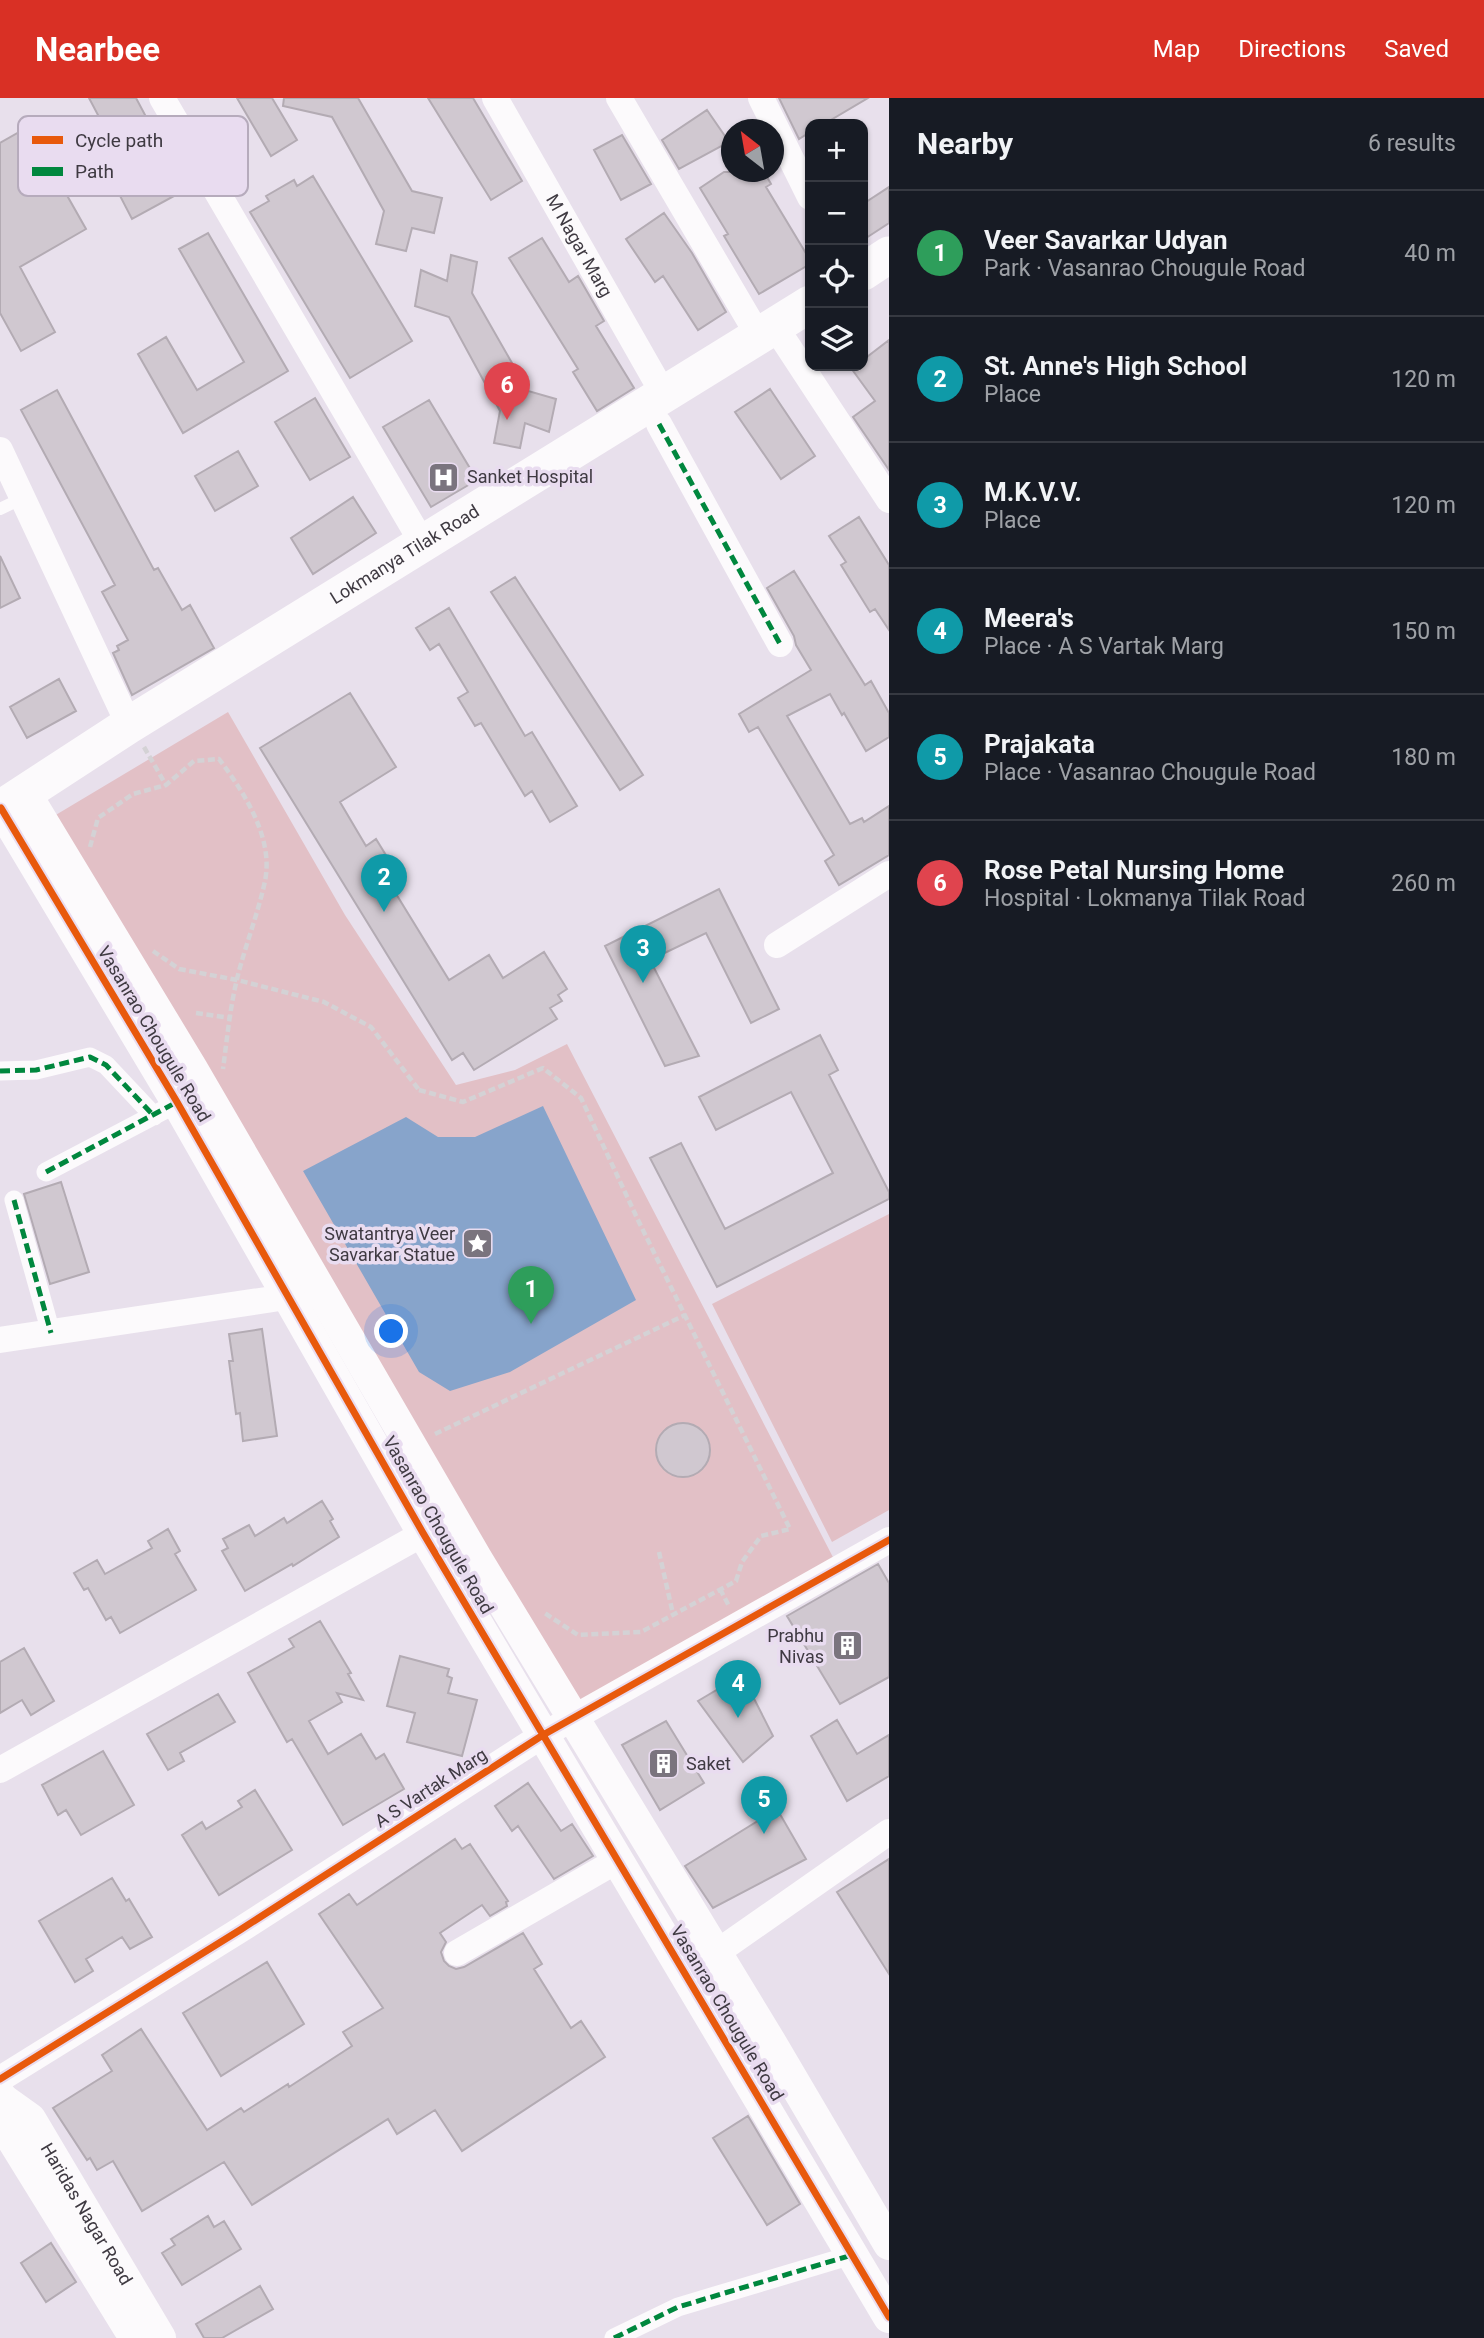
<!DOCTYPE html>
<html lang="en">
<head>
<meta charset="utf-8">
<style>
	body { margin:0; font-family:Roboto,sans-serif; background:#20242c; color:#f1f3f6 }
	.controls { position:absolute; right:21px; top:21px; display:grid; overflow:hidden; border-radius:14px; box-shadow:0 2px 5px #0004 }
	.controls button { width:63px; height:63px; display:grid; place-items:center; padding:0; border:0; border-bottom:2px solid #363941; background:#171b24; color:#f1f3f6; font:35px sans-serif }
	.compass { position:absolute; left:721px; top:21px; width:63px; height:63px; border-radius:50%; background:#171b24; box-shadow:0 2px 5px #0004; rotate:329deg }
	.you { position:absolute; left:392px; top:1234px; width:24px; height:24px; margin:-18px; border:5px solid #fff; border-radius:50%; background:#1a73e8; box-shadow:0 0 0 10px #1a73e833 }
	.badge { display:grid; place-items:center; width:46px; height:46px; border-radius:50%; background:#d93025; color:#fff; font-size:23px; font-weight:700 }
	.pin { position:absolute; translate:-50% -58px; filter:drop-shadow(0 2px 4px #0008) }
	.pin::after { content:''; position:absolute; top:37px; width:24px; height:21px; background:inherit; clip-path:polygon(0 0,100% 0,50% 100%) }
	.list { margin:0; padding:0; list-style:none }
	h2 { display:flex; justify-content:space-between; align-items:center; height:91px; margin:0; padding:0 28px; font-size:30px }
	h2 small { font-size:23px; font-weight:400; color:#9ea1a6 }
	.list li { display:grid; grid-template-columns:46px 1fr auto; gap:21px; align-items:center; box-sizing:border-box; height:126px; padding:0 28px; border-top:2px solid #363941 }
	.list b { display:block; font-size:26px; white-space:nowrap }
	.list p { margin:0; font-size:23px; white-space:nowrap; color:#9ea1a6 }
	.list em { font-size:23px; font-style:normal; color:#9ea1a6 }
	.icon { flex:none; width:38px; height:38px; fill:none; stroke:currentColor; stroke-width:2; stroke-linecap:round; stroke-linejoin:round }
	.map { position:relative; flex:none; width:889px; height:2240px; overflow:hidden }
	header { display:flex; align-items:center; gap:42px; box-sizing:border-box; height:98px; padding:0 35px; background:#d93025; color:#fff }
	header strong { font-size:33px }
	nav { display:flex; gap:38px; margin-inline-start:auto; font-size:24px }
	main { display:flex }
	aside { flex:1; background:#171b24 }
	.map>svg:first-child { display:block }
	.green { fill:#e2c0c6 }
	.water { fill:#87a4cb }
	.building { fill:#d0c8d0; stroke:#b3abb3; stroke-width:2 }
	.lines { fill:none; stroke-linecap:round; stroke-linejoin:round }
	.path { stroke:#d4d2d5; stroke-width:4.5; stroke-dasharray:7 3.5; stroke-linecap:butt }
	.service { stroke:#fcfafc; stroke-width:12 }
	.pedestrian { stroke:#fcfafc; stroke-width:19 }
	.minor { stroke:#fcfafc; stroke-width:26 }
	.tertiary { stroke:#fcfafc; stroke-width:32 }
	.secondary { stroke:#fcfafc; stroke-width:37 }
	.quiet { stroke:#00873e; stroke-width:5; stroke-dasharray:10 5; stroke-linecap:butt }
	.cycleway-casing { stroke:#e9dcf0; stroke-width:11 }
	.cycleway { stroke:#e8590c; stroke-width:7 }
	.labels { text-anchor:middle; stroke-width:7; stroke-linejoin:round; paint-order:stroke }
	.street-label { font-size:18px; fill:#3f3a42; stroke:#e9dcf0 }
	.poi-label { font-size:18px; fill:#3f3a42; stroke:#e9dcf0; text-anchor:start }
	.key { fill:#e9dcf0; stroke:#b6abbc; stroke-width:2 }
	.key-label { font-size:19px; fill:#3f3a42 }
</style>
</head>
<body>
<header>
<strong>Nearbee</strong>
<nav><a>Map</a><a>Directions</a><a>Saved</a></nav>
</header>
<main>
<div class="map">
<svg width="889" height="2240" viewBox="0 0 889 2240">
	<rect width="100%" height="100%" fill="#e8e0ec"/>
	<path class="green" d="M228,614L345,817L456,987L515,972L567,946L836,1465L577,1609L49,721Z
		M889,1116V1412L832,1444L712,1206Z"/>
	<path class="water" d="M543,1008L636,1202L510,1274L450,1293L419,1274L303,1073L406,1019L438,1039H475Z"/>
	<path class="building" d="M89,0H136L185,92L132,121L118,94L134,85Z
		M237,0H272L297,42L271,58Z
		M284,0H358L412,93L442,100L434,135L412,130L406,153L376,146L384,113L332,19L283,8Z
		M428,0H473L522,83L491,102Z
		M779,0H868L824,26H810V34L799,41Z
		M707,12L729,44L679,71L662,42Z
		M42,21L57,47L43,55L86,131L20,169L55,234L21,253L0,215V45Z
		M622,37L651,86L621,102L594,52Z
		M724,74H764L771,86L766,89L810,162V166L759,196L724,138L728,136L700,90Z
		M313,78L412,243L350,280L250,114L269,103L266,98L294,82L297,88Z
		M889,89V125L863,142V106Z
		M664,115L692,155L726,214L698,232L663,178L655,184L626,141Z
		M208,135L288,273L183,335L138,256L166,239L197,292L244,264L179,151Z
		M542,140L569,184L578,178L604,223L596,228L634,290L597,313L573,274L578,271L509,160Z
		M451,157L477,164L472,195L528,293L556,301L549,334L525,325L520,350L494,345L500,313L449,219L415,208L421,172L447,183Z
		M889,242V372L853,319L875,303L851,270L863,268V262Z
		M770,291L815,358L781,381L735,314Z
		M57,292L154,472L158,470L182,512L190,507L214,550L132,597L113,555L119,552L117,548L128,542L102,494L115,487L21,312Z
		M315,300L350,359L310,382L275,324Z
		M429,302L477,382L431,409L383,329Z
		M238,353L258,388L215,413L195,378Z
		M353,399L376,435L313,476L291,440Z
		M859,419L889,467V532L875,511L870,514L841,467L846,464L829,438Z
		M0,458L20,500L0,510Z
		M794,473L865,587L871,583L889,615V639L866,653L844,615L842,617L830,596L787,618L850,726L862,720L864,724L889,708V757L839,787L825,763L834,757L758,629L749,634L739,616L811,572L796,547L794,538L767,490Z
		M515,479L643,677L620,692L491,494Z
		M449,510L525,638L532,634L577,708L550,724L532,693L525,698L481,625L475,628L458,600L468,594L439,546L430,552L416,530Z
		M59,581L76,613L27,640L10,609Z
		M350,595L396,669L340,704L366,748L376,741L392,767L382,773L449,882L489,857L503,880L544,854L567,891L558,897L562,903L550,910L557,921L474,972L463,955L452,962L260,650Z
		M719,791L779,911L751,925L706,835L650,862L699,958L665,968L605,848Z
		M820,937L838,972L829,977L889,1094V1101L717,1189L650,1060L681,1045L725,1131L833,1075L791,994L716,1032L699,999Z
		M61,1084L89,1174L50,1186L24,1096Z
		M262,1231L277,1338L243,1343L240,1315L236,1316L229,1263H233L229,1236Z
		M656 1352a27 27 0 1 1 54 0a27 27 0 1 1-54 0Z
		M322,1403L333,1421L330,1423L339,1439L293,1468L292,1466L245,1493L222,1453L228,1450L223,1441L249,1427L255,1438L284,1420L287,1425Z
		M168,1431L180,1453L175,1456L196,1492L120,1535L111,1519L106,1522L88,1490L84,1492L74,1475L97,1462L105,1476L152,1450L148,1443Z
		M878,1466L889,1485V1579L840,1606L787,1518Z
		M320,1523L351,1575L348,1576L363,1602L337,1595L342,1604L309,1623L328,1656L361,1636L376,1661L384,1656L404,1691L343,1727L292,1641L287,1644L248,1575L294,1549L289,1541Z
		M24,1550L54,1603L31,1617L22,1602L0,1615V1564Z
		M400,1558L449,1571L447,1578L452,1580L448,1595L477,1602L462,1658L407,1644L415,1615L387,1608Z
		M742,1577L773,1638L743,1664L698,1603Z
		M218,1596L235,1624L180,1655L184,1663L168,1672L147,1636Z
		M837,1622L857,1656L889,1637V1678L847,1703L811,1638Z
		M666,1623L704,1685L660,1712L622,1647Z
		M103,1653L134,1707L81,1737L66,1712L58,1717L42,1687Z
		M528,1685L561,1733L572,1726L593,1758L554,1781L518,1728L512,1733L495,1708Z
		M255,1692L292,1752L219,1797L182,1737L202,1724L206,1731L242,1709L238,1703Z
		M777,1711L806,1761L713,1810L685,1768Z
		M455,1741L462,1751L470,1746L508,1803L506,1804L507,1808L490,1818L482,1807L440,1835L446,1844L441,1854L444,1863L449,1868L456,1871L464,1869L523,1835L542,1866L534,1871L571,1930L581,1923L605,1959L462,2053L435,2012L397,2036L388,2021L252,2107L224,2064L142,2113L113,2063L97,2072L90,2060L87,2062L53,2010L112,1973L102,1957L141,1931L207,2032L241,2010L244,2014L288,1986L289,1989L352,1948L343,1934L383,1910L319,1816L349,1796L357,1807Z
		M889,1761V1876L837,1794Z
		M112,1780L126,1803L129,1801L152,1839L130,1851L122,1839L86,1861L93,1873L75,1884L39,1823Z
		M267,1864L304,1926L221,1978L183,1915Z
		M748,2018L800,2106L767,2127L713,2040Z
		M208,2118L214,2129L224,2123L241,2151L182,2187L162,2155L175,2147L171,2141Z
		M51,2145L76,2184L46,2204L21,2165Z
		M260,2188L273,2211L222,2240H204L196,2226Z"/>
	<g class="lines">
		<path class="path" d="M144,649L166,687
			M90,749L98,720L133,696L166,687L194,663L219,661C243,693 274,739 265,783C258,816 245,848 237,881C230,910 227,941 223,971
			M153,853L179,871L237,882L324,904L371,929L419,992
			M196,915L230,920
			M419,992L463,1004L543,970L581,1000L638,1122L790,1431L761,1438L742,1464L736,1483L641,1534L578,1537L543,1514
			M435,1336L685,1217
			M659,1454L673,1516
			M720,1491L729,1508"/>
		<path class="service" d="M0,411L23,400"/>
		<path class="pedestrian" d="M0,973L36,972L90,959L106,967L154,1018
			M46,1074L164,1012
			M14,1102L51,1235
			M614,2240L678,2209L852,2157"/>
		<g class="minor">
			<path d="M162,0L423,446"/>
			<path id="s1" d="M495,0L663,295"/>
			<path d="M619,0L758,237"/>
			<path d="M761,0L810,99"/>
			<path d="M774,227L889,402"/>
			<path d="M659,326L780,546"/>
			<path d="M0,352L129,627"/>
			<path d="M777,847L889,776"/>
			<path d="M0,1242L306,1196"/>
			<path d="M0,1672L453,1419"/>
			<path d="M457,1855L618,1762"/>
			<path d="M686,1876L889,1734"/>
			<path d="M0,1981L240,1832L543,1637L889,1442"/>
		</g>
		<g class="tertiary">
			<path d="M25,695L192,971L476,1460L772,1947L889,2146"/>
			<path d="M1,710L177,1004L423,1435L889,2219"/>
			<path d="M0,1998L6,2031L129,2230"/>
			<path id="s2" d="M2,2001L30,2021L160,2240"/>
		</g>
		<g class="secondary">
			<path d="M863,174L889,157"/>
			<path id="s3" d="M0,711L129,627L810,206"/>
		</g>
		<path class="quiet" d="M659,326L780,546
			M0,973L36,972L90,959L106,967L154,1018
			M46,1074L177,1004
			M14,1102L51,1235
			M614,2240L678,2209L852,2157"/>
		<defs>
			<path id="cycleway" d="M1,710L177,1004L423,1435L889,2219
				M0,1981L240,1832L543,1637L889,1442"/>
		</defs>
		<use href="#cycleway" class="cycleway-casing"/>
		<use href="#cycleway" class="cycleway"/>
	</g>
	<defs>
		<symbol id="hospital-square" viewBox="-11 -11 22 22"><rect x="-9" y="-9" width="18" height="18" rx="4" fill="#7a747e" stroke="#e9dcf0"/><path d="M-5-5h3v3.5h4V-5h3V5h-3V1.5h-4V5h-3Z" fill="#fff"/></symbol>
		<symbol id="sight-square" viewBox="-11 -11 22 22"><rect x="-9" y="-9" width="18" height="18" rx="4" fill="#7a747e" stroke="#e9dcf0"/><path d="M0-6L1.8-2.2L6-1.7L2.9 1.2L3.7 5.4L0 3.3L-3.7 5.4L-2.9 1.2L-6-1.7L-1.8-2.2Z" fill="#fff"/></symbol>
		<symbol id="building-square" viewBox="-11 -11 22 22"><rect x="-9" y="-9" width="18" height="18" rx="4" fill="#7a747e" stroke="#e9dcf0"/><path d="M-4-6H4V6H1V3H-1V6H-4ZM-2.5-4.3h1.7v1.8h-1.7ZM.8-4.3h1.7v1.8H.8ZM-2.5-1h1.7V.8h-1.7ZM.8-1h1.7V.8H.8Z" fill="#fff"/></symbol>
	</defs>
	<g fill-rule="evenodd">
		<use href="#hospital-square" x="426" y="362" width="35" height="35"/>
		<use href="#sight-square" x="460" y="1128" width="35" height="35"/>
		<use href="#building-square" x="830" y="1530" width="35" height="35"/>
		<use href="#building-square" x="646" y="1648" width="35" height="35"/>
	</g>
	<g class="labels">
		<g class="street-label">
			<text dy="6" stroke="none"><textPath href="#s1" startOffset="170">M Nagar Marg</textPath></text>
			<text dy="6" stroke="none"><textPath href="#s3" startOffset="478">Lokmanya Tilak Road</textPath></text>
			<text transform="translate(154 936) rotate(59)" y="6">Vasanrao Chougule Road</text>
			<text transform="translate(438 1427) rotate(60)" y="6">Vasanrao Chougule Road</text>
			<text transform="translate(431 1690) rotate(-33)" y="6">A S Vartak Marg</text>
			<text transform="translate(727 1915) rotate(59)" y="6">Vasanrao Chougule Road</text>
			<text dy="6" stroke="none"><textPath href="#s2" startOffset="145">Haridas Nagar Road</textPath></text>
		</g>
		<g class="poi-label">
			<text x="467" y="385">Sanket Hospital</text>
			<text x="455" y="1142" text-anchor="end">Swatantrya Veer<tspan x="455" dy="21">Savarkar Statue</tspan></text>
			<text x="824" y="1544" text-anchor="end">Prabhu<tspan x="824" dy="21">Nivas</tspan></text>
			<text x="686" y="1672">Saket</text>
		</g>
	</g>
	<rect x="18" y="18" width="230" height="80" rx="10" class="key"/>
	<rect x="32" y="38" width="31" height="8" fill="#e8590c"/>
	<rect x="32" y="69" width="31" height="9" fill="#00873e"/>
	<g class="key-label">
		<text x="75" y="49">Cycle path</text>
		<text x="75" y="80">Path</text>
	</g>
</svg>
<div class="controls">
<button>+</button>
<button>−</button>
<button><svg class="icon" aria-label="locate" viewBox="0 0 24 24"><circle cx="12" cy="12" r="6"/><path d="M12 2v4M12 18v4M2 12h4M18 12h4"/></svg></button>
<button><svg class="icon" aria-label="layers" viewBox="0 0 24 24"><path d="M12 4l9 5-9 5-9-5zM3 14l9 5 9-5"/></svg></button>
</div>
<svg class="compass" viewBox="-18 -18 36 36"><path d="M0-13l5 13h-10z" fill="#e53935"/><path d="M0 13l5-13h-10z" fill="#9ea1a6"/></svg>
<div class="you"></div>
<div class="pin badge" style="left:531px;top:1226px;background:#2e9e5b">1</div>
<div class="pin badge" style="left:384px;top:814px;background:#0f9aa8">2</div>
<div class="pin badge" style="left:643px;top:885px;background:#0f9aa8">3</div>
<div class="pin badge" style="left:738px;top:1620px;background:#0f9aa8">4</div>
<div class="pin badge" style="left:764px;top:1736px;background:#0f9aa8">5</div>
<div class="pin badge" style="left:507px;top:322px;background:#e0444e">6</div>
</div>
<aside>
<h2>Nearby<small>6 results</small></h2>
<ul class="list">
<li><span class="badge" style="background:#2e9e5b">1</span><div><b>Veer Savarkar Udyan</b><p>Park · Vasanrao Chougule Road</p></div><em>40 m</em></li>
<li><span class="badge" style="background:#0f9aa8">2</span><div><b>St. Anne's High School</b><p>Place</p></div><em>120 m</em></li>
<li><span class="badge" style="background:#0f9aa8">3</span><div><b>M.K.V.V.</b><p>Place</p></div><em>120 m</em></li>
<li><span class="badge" style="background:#0f9aa8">4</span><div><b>Meera's</b><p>Place · A S Vartak Marg</p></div><em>150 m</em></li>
<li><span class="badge" style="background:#0f9aa8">5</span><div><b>Prajakata</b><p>Place · Vasanrao Chougule Road</p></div><em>180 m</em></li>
<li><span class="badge" style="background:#e0444e">6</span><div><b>Rose Petal Nursing Home</b><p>Hospital · Lokmanya Tilak Road</p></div><em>260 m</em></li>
</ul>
</aside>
</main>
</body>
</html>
